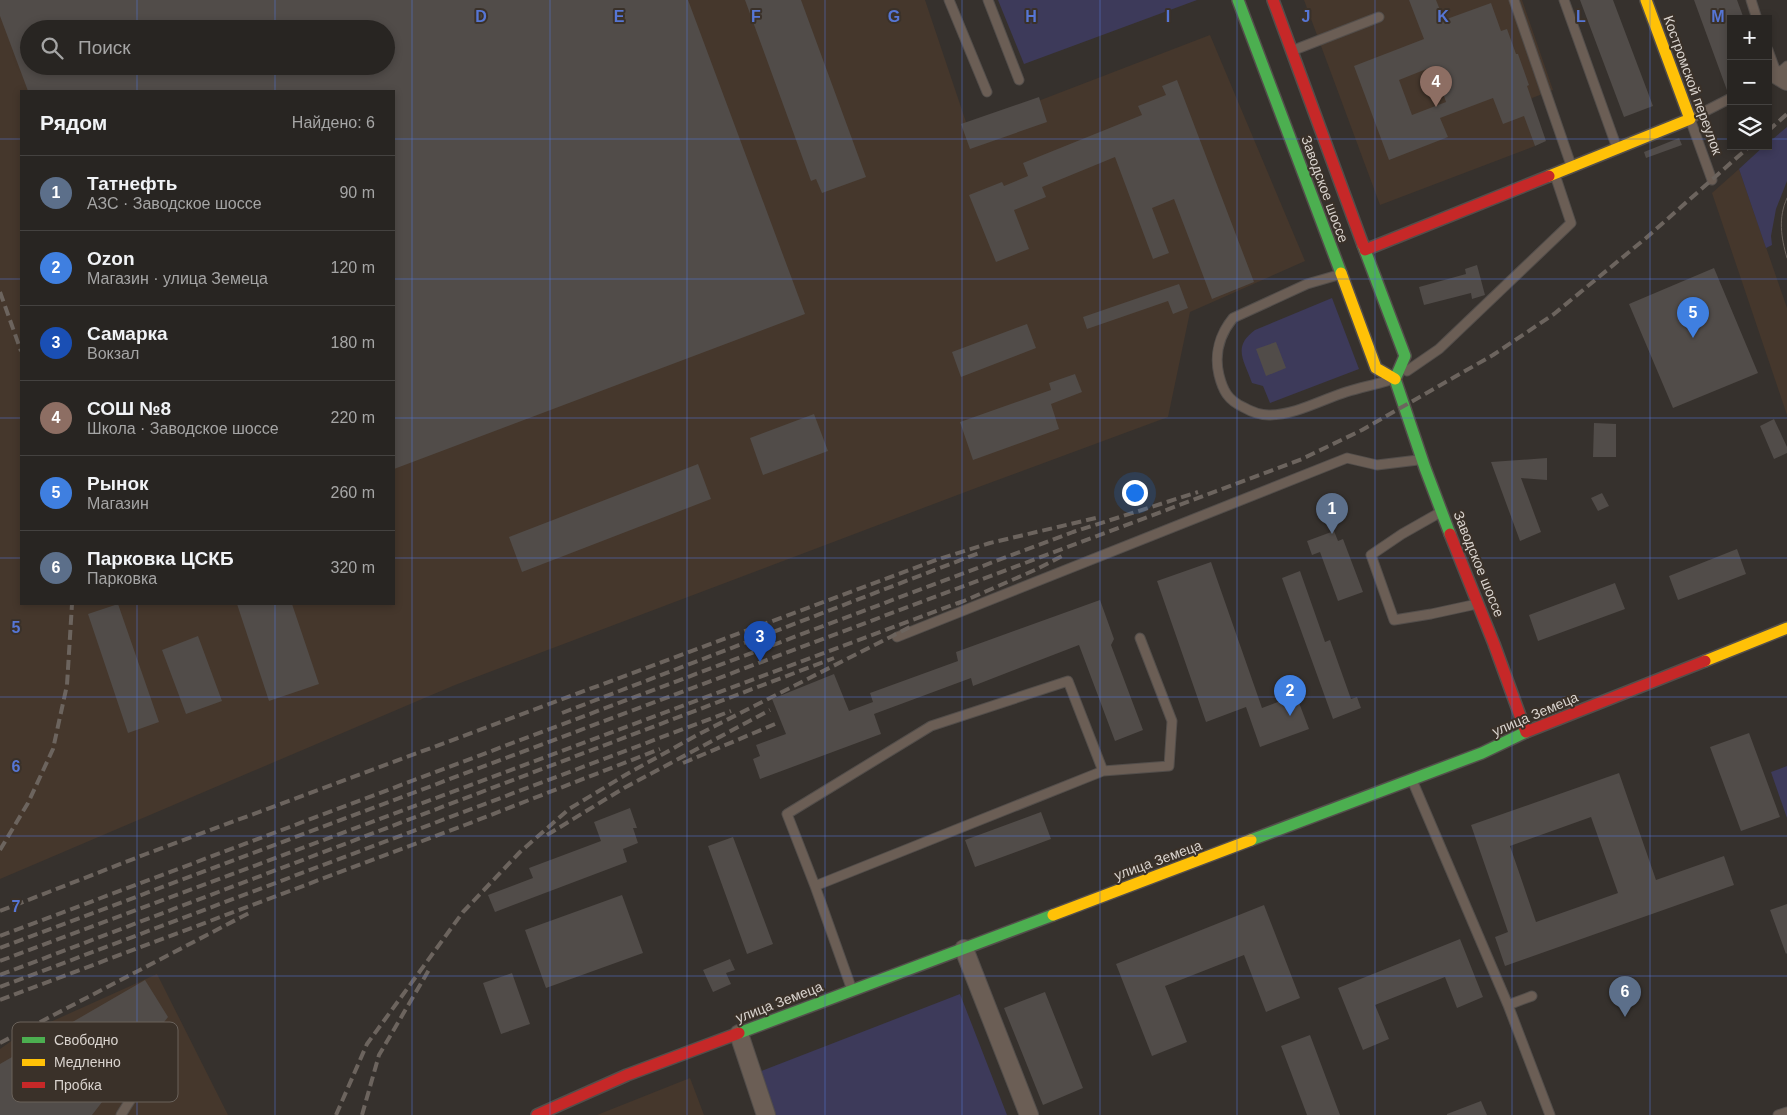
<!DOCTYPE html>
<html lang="ru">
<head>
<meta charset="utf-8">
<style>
	body { margin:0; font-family:Helvetica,sans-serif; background:#34312f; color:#f1f3f6 }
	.controls { position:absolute; right:15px; top:15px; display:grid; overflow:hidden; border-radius:0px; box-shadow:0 2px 8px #0003 }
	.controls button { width:45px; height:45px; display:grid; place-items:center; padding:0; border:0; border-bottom:1px solid #444240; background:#282522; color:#f1f3f6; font:25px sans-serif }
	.you { position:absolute; left:1134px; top:492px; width:18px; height:18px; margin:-12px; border:4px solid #fff; border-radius:50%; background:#1a73e8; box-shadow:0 0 0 8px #1a73e833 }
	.badge { display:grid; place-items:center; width:32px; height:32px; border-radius:50%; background:#ea580c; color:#fff; font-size:16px; font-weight:700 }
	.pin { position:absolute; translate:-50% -41px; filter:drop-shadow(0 1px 2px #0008) }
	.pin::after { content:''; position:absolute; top:26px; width:18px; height:15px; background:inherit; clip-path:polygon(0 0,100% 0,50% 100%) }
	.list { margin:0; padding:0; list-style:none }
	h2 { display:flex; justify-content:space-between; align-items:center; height:65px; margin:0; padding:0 20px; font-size:21px }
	h2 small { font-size:16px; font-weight:400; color:#a5a5a5 }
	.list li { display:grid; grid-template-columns:32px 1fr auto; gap:15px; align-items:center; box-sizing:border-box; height:75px; padding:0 20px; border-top:1px solid #444240 }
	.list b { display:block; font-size:19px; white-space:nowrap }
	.list p { margin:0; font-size:16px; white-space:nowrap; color:#a5a5a5 }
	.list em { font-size:16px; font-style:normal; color:#a5a5a5 }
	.icon { flex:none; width:28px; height:28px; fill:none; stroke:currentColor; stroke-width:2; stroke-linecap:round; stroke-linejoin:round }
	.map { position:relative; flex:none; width:1787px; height:1115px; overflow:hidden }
	.search { position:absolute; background:#282522; box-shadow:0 2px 8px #0003; left:20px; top:20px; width:375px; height:55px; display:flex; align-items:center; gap:12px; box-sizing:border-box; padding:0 18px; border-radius:28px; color:#a5a5a5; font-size:19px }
	.panel { position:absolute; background:#282522; box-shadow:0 2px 8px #0003; left:20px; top:90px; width:375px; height:515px; border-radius:0px }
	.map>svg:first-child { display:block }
	.built { fill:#45372c; fill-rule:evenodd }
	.green { fill:#3d3a5a }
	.building { fill:#514c49; fill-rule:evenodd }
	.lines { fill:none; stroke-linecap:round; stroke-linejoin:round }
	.lane-casing { stroke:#534e4b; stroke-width:11 }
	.street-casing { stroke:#534e4b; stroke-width:20 }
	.fast-casing { stroke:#534e4b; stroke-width:14 }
	.slow-casing { stroke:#534e4b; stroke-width:14 }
	.jam-casing { stroke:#534e4b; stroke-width:14 }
	.lane { stroke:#6b5e55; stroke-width:9 }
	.street { stroke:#6b5e55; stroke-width:18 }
	.fast { stroke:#4caf50; stroke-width:11 }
	.slow { stroke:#ffc107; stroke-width:11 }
	.jam { stroke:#c62828; stroke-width:11 }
	.tram { stroke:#6c645e; stroke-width:1 }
	.rail { stroke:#6c645e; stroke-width:4; stroke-dasharray:10 5; stroke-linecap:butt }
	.grid { fill:none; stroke:#5676d5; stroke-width:1; stroke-opacity:0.55 }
	.labels { text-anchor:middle; stroke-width:4; stroke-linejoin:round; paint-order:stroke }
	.street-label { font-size:14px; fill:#dad4cf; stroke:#3a3129 }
	.key { fill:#3a3129; stroke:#6a625b; stroke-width:1 }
	.key-label { font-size:14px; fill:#dad4cf }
	.grid-label { font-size:16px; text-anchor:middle; font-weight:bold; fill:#5676d5; stroke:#3a3129; stroke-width:4; stroke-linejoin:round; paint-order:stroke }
</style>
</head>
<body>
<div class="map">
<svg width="1787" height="1115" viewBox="0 0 1787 1115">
	<rect width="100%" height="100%" fill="#36312d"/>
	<path class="built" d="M0,0H925L968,128L1210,35L1305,261L1190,312L1168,417L976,488L455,685L0,879ZM29,29H386V66H29ZM21,91H394V604H21Z
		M1304,0H1522L1553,90L1532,98L1525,116L1535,146L1380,205Z
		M1739,169L1787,308V415L1712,193Z
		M157,974L228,1115H0V1049L17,1037Z
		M690,1078L704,1115H597Z"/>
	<path class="green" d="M998,0H1197L1024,64Z
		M1787,127V181L1776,209L1771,236L1772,245L1766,248L1739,169L1764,146H1768V143Z
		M1332,298L1359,369L1270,403L1263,386L1252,383C1244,360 1232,347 1255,330Z
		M1787,766V818L1771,772Z
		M960,994L1007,1115H775L759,1072Z"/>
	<path class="building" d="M0,0H688L805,314L394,469V91H28L0,16ZM29,29H386V66H29Z
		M745,0H801L866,177L822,193L816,179L811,181Z
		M1409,0H1436L1444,20L1491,3L1501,31L1507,29L1516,54H1518L1529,85L1527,86L1546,141L1535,146L1524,116L1503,124L1493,98L1440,118L1448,137L1389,160L1354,66L1424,39ZM1434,66L1446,102L1412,115L1399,80Z
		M1580,0H1613L1653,106L1624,117Z
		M1694,0H1737L1744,19H1731V92L1728,93Z
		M1177,80L1254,282L1212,299L1174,199L1152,208L1169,253L1153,259L1115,157L1042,187L1046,197L1014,210L1029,249L996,262L969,195L1002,182L1004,186L1028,176L1023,163L1142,115L1138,106L1166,95L1162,86Z
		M1039,97L1047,122L970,149L961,124Z
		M1679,138L1682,145L1646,158L1644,152Z
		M1477,265L1485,295L1472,299L1471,293L1424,305L1419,287L1466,274L1465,269Z
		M1714,268L1758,373L1673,408L1629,304Z
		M1179,284L1188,308L1173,314L1168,301L1087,329L1083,317Z
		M1027,324L1036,348L961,377L952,352Z
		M1276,342L1286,368L1266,376L1256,349Z
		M1075,374L1082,392L1051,404L1059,429L973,460L960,422L1051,390L1049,383Z
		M814,414L828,451L763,475L750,438Z
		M1774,419L1787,447V453L1774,459L1760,426Z
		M1594,423L1616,424V457H1593Z
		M1547,458V480L1521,478L1541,532L1520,541L1491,462Z
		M698,464L711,499L522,572L509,537Z
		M1602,493L1609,506L1598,511L1591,498Z
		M1334,531L1338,541L1343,539L1363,592L1338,601L1320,552L1312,555L1307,541Z
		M1737,549L1746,574L1678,600L1669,576Z
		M1211,562L1262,708L1296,695L1309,729L1260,747L1246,707L1206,722L1157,581Z
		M1300,571L1325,642L1330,640L1351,699L1357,697L1361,708L1333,719L1282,578Z
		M1615,583L1625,609L1538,641L1529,615Z
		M1100,600L1114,639L1111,645L1143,730L1115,741L1079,645L973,686L971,678L874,714L881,734L760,779L753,759L760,756L756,745L786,734L772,699L834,674L849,711L873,702L870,693L958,661L956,652Z
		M118,604L159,722L128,733L88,614Z
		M237,604H292L319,684L269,701Z
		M198,636L222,701L186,714L162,650Z
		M1749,733L1780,817L1741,831L1710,747Z
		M1619,773L1656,880L1724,856L1734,885L1505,966L1495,937L1508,932L1471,825ZM1591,817L1618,893L1536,922L1510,846Z
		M630,808L637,828H633L638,843L623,849L627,862L495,912L488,895L533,878L529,868L601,841L594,822Z
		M1041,812L1051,839L975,867L965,840Z
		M733,837L773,944L747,954L708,846Z
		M622,895L643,953L546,988L525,930Z
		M1787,904V953L1786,954L1770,910Z
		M1264,905L1300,998L1266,1012L1244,955L1165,986L1187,1042L1152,1056L1116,964Z
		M1460,939L1483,997L1457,1008L1445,977L1375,1005L1389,1039L1363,1050L1338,988Z
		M730,959L735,970L726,973L731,984L713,992L703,970Z
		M512,973L530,1024L501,1034L483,983Z
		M145,980L168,1017L92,1115H0V1064Z
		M1045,992L1083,1088L1043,1105L1004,1008Z
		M1310,1035L1340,1115H1307L1281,1046Z
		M1481,1101L1487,1115H1447V1114Z"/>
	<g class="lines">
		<defs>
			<path id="lane" d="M949,0L987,92
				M988,0L1019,80
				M1514,0L1571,165
				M1564,0L1617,148
				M1751,0L1757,19
				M1294,50L1379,17
				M1768,50L1777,75
				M1768,79L1777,75L1787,66
				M1712,180L1690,119L1731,98
				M1338,275L1307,284L1233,318C1220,334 1214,354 1219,375C1223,391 1228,400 1243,407C1250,411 1261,415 1269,415C1295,415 1321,400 1346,392C1359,388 1373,385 1387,381
				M1407,371L1439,349L1571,223L1555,175
				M1439,513L1402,534L1371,555L1394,620L1431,614L1477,604
				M897,637L1347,458L1377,465L1418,460
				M1103,771L1169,766L1172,721L1140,638
				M1412,780L1508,1005L1550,1115
				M815,886L1103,771L1068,681L931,726L787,814L815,886L852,990
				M1508,1005L1532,996
				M121,1115L131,1099
				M1778,1115L1787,1112"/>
			<path id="street" d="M1777,75L1787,81
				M964,949L1029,1115
				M739,1034L766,1115"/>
			<path id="fast" d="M1238,0L1341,273
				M1363,245L1405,356L1395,379L1425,468L1450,534
				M1251,840L1482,753L1526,732
				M739,1033L1053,915"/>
			<path id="slow" d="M1549,176L1690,119L1646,0
				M1341,273L1376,368L1395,379
				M1705,661L1787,628
				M1053,915L1251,840"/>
			<path id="jam" d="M1273,0L1363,245
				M1365,250L1549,176
				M1450,534L1494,644L1526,732L1705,661
				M537,1115L627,1075L739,1033"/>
		</defs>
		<use href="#lane" class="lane-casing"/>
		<use href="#street" class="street-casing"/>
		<use href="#fast" class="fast-casing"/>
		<use href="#slow" class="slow-casing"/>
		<use href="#jam" class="jam-casing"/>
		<use href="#lane" class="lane"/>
		<use href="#street" class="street"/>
		<use href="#fast" class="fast"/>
		<use href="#slow" class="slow"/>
		<use href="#jam" class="jam"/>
		<path class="tram" d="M1787,198C1778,218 1781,237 1787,258"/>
		<path class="rail" d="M1768,131L1787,114
			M0,292L21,351
			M957,604L1035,570L1066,554
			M562,713L979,553
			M683,763L775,724
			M547,835L624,788L770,710
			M0,850L28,803L53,749L67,685L72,604
			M0,911L146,854L939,559L990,543L1100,517
			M0,936L1073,532L1198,492
			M0,948L1302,459L1362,430L1493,355L1554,314L1646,238L1750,146
			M0,961L963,601
			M0,975L834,658
			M0,987L731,711
			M0,1000L465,825L660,749
			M0,1043L249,913
			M336,1115L367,1044L463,912L520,852L569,809L627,774L699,734L910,627
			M362,1115L379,1055L430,968"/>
	</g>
	<path class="grid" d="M137,0V29M275,0V29M412,0V1115M550,0V1115M687,0V1115M825,0V1115M962,0V1115M1100,0V1115M1237,0V1115M1375,0V1115M1512,0V1115M1650,0V1115M137,66V91M275,66V91M0,139H21M394,139H1731M1768,139H1787M0,279H21M394,279H1787M0,418H21M394,418H1787M0,558H21M394,558H1787M137,604V1115M275,604V1115M0,697H1787M0,836H1787M0,976H1787"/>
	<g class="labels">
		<g class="street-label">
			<text transform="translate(1693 85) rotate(70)" y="5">Костромской переулок</text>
			<text transform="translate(1325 189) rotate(70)" y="5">Заводское шоссе</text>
			<text transform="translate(1479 564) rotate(68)" y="5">Заводское шоссе</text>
			<text transform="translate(1535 714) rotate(-23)" y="5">улица Земеца</text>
			<text transform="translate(1158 860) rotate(-20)" y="5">улица Земеца</text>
			<text transform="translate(779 1002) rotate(-21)" y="5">улица Земеца</text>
		</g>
	</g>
	<rect x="12" y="1022" width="166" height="80" rx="8" class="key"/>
	<rect x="22" y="1037" width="23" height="6" fill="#4caf50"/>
	<rect x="22" y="1059" width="23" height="7" fill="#ffc107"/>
	<rect x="22" y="1082" width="23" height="6" fill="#c62828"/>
	<g class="key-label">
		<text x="54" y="1045">Свободно</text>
		<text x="54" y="1067">Медленно</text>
		<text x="54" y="1090">Пробка</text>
	</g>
	<g class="grid-label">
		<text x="481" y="22">D</text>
		<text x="619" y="22">E</text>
		<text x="756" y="22">F</text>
		<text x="894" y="22">G</text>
		<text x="1031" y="22">H</text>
		<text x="1168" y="22">I</text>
		<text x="1306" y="22">J</text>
		<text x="1443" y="22">K</text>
		<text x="1581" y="22">L</text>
		<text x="1718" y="22">M</text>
		<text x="16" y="633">5</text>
		<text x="16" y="772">6</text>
		<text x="16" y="912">7</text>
	</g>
</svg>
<div class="controls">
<button>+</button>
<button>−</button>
<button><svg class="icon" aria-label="layers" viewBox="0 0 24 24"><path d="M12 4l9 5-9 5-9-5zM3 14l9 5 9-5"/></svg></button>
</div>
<div class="you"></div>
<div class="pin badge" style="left:1332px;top:534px;background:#5c6f8a">1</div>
<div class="pin badge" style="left:1290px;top:716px;background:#3f7fe0">2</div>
<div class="pin badge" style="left:760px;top:662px;background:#1a4fb4">3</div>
<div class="pin badge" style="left:1436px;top:107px;background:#8d6e63">4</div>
<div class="pin badge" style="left:1693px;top:338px;background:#3f7fe0">5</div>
<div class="pin badge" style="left:1625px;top:1017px;background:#5c6f8a">6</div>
<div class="search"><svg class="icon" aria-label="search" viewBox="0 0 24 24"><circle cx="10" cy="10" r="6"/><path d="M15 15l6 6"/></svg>Поиск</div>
<section class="panel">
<h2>Рядом<small>Найдено: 6</small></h2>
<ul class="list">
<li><span class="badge" style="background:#5c6f8a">1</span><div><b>Татнефть</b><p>АЗС · Заводское шоссе</p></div><em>90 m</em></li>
<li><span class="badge" style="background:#3f7fe0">2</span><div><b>Ozon</b><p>Магазин · улица Земеца</p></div><em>120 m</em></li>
<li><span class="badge" style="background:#1a4fb4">3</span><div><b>Самарка</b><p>Вокзал</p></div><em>180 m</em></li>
<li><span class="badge" style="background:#8d6e63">4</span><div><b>СОШ №8</b><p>Школа · Заводское шоссе</p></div><em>220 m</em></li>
<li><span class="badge" style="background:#3f7fe0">5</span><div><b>Рынок</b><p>Магазин</p></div><em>260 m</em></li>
<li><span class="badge" style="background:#5c6f8a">6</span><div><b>Парковка ЦСКБ</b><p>Парковка</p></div><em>320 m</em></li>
</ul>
</section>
</div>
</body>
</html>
